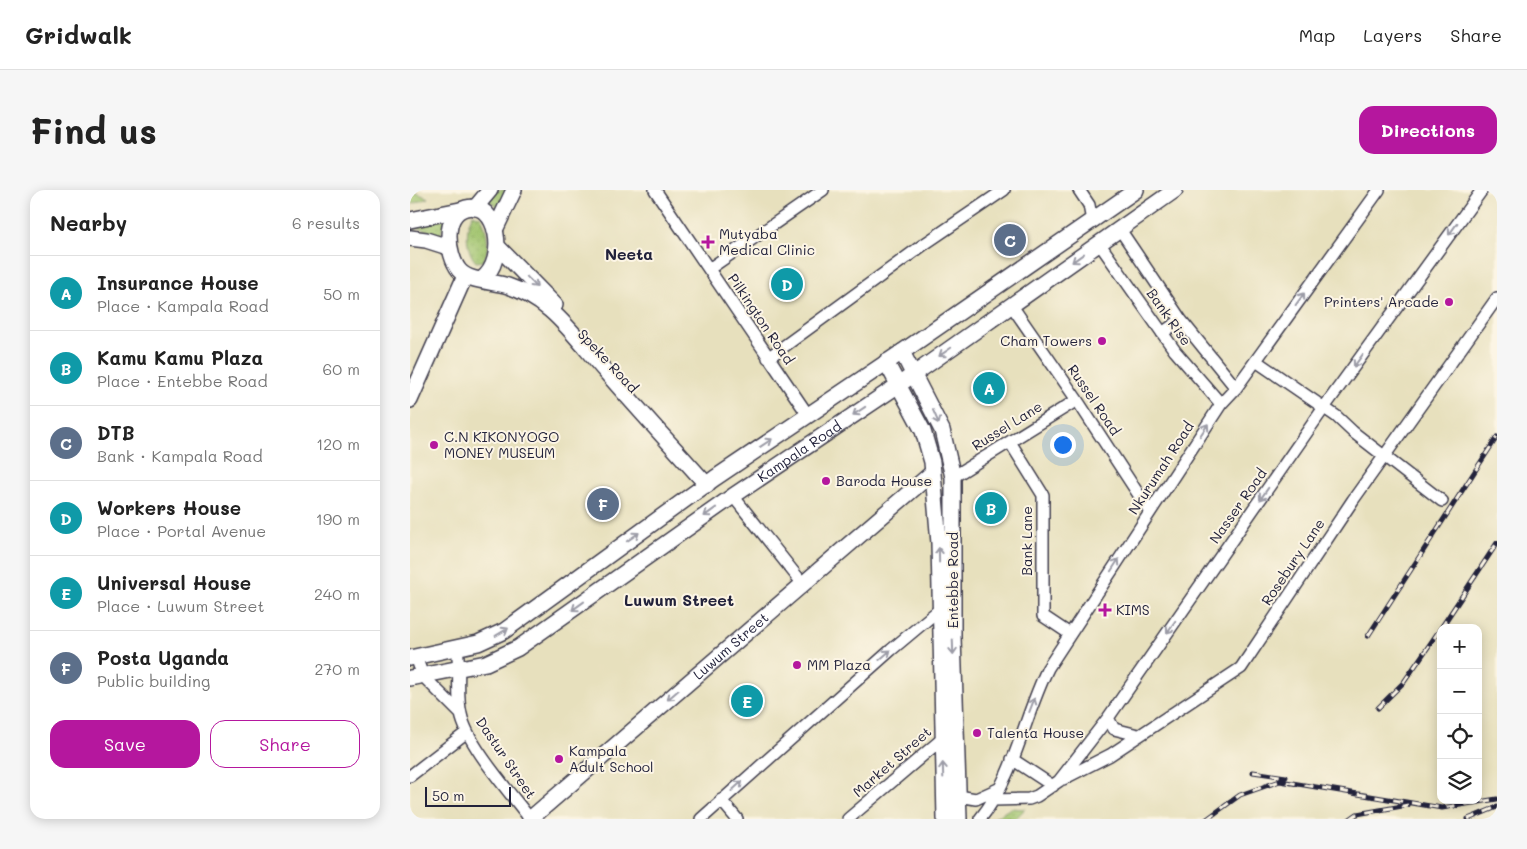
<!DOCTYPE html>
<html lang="en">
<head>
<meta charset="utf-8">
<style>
	body { margin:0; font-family:Mali,sans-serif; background:#f6f6f6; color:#222 }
	.controls { position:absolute; right:15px; bottom:15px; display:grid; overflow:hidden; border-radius:10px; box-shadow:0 2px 12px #0003 }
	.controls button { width:45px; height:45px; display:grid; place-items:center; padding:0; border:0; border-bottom:1px solid #e0e0e0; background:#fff; color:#222; font:25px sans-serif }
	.scale { position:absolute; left:15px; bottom:12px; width:86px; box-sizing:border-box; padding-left:5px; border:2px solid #22223b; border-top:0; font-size:14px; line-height:18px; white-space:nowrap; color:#22223b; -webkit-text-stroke:4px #fcf5e5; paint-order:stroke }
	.you { position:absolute; left:652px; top:254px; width:18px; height:18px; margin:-12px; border:4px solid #fff; border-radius:50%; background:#1a73e8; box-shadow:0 0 0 8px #1a73e833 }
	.badge { display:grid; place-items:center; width:32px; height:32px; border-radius:50%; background:#b5179e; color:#fff; font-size:16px; font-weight:700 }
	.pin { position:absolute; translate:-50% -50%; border:2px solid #fff; box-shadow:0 1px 5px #0006 }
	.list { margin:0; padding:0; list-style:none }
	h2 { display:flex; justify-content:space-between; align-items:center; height:65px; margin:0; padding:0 20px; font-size:21px }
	h2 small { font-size:16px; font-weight:400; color:#767676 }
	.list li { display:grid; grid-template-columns:32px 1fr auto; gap:15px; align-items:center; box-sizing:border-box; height:75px; padding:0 20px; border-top:1px solid #e0e0e0 }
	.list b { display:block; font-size:19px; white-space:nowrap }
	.list p { margin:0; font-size:16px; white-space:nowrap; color:#767676 }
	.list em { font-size:16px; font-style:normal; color:#767676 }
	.actions { display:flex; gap:10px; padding:15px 20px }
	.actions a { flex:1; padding:11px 0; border:1px solid #b5179e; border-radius:15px; text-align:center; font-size:18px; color:#b5179e }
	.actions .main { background:#b5179e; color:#fff }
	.icon { flex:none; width:28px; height:28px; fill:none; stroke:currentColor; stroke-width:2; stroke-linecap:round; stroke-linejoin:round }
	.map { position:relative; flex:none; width:1087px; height:629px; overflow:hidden; border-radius:15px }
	header { display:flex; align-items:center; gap:30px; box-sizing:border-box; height:70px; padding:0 25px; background:#fff; border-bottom:1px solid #e0e0e0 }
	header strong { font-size:24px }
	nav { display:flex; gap:28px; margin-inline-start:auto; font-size:18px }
	.intro { display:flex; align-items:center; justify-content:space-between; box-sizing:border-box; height:120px; padding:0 30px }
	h1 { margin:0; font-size:35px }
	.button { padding:12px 22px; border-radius:15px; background:#b5179e; color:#fff; font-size:18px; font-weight:700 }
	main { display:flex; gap:30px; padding:0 30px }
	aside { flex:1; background:#fff; border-radius:15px; box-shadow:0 2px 12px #0003 }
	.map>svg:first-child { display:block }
	.grass { fill:url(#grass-dots); stroke:#627455 }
	.park { fill:#a2c56f; stroke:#627455 }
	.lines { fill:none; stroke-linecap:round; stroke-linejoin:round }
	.minor-casing { stroke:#403e4e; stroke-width:14 }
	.major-casing { stroke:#403e4e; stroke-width:18 }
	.minor { stroke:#fff; stroke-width:11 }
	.major { stroke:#fff; stroke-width:15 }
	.rail-casing { stroke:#22223b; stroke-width:5 }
	.rail { stroke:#fcf5e5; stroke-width:3; stroke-dasharray:9; stroke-linecap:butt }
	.oneway { stroke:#9c9ca7 }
	.poi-dot { fill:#b5179e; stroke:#fcf5e5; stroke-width:2 }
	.labels { text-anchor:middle; stroke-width:4; stroke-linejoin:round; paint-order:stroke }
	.poi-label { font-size:14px; fill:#22223b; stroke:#fcf5e5; text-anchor:start }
	.street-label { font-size:14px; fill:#22223b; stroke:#fcf5e5 }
	.quarter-label { font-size:16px; font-weight:bold; fill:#22223b; stroke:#fcf5e5 }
</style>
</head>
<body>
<header>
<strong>Gridwalk</strong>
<nav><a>Map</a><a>Layers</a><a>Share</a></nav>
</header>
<div class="intro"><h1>Find us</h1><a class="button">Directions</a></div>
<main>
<aside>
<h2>Nearby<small>6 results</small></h2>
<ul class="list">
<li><span class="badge" style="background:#0f9aa8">A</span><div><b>Insurance House</b><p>Place · Kampala Road</p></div><em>50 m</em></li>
<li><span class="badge" style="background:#0f9aa8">B</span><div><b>Kamu Kamu Plaza</b><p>Place · Entebbe Road</p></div><em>60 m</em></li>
<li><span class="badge" style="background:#5c6f8a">C</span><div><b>DTB</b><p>Bank · Kampala Road</p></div><em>120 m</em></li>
<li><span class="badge" style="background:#0f9aa8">D</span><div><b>Workers House</b><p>Place · Portal Avenue</p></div><em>190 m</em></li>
<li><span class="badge" style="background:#0f9aa8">E</span><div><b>Universal House</b><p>Place · Luwum Street</p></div><em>240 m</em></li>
<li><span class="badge" style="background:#5c6f8a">F</span><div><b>Posta Uganda</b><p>Public building</p></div><em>270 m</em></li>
</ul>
<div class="actions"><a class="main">Save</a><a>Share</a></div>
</aside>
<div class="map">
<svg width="1087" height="629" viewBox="0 0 1087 629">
	<defs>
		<pattern id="grass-dots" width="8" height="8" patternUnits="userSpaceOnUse" patternTransform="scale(1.25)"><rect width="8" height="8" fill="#a2c56f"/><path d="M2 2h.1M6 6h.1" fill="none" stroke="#8ba961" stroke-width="1.8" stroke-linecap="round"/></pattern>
	</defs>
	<rect width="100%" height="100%" fill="#fcf5e5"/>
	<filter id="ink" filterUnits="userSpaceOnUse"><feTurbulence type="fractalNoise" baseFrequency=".02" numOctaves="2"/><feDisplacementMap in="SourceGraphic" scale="10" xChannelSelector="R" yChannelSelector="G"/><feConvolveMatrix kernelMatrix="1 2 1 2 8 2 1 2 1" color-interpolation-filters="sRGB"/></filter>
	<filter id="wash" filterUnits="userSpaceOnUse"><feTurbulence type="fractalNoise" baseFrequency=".0096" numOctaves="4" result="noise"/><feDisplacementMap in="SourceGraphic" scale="20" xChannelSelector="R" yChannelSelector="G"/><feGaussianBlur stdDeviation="1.12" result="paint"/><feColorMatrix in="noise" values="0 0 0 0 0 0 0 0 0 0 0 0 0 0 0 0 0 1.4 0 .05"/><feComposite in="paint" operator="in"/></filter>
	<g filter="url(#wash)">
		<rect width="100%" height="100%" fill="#e7e0bd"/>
		<path class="grass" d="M86,0H98L93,24L85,14L75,11Z
			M63,24L71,27C77,41 81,58 73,71L66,72C55,60 55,38 63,24Z
			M39,27L32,38L31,46L9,38L0,40V33Z
			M601,618L615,619L605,629H583Z"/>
		<path class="park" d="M0,0L18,8L0,15Z"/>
	</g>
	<g filter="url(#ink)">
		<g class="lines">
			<defs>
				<path id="minor" d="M245,0L398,225
					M669,0L679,15L682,31
					M709,38L771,130L826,198
					M689,53L765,161L811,214
					M299,79L413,0
					M602,116L667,210L740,322
					M752,143L771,130
					M358,168L513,55L594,0
					M846,171L926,226L943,242L1032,311
					M600,252L633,305V426L660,444
					M543,287L667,210
					M323,306L393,394
					M47,459C51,481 46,505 51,524C57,555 100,602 120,629
					M6,467L13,486L50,523
					M698,528L704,539L728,545
					M602,569L643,596
					M0,586L57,542
					M653,589L700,565L831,478L943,310L1087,108
					M548,606L566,609L588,599
					M311,610L327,629
					M583,610L619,609L627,606L649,591L698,528L913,219L1072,0
					M291,629L481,460L530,419
					M438,629L538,544
					M570,629C605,586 614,526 638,478L811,214L826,198L969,0"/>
				<g id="major">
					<path d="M65,18L80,0"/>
					<path d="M0,30L50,20"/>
					<path d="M85,40L104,0"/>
					<path d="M0,48L16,50L38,57"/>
					<path d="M88,57L145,115"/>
					<path d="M72,89C98,70 88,10 56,18C32,24 37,65 49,80C59,92 83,91 98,96C113,101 128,110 140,120C161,138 178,162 196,182C229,220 263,257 297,295"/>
					<path d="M492,162L532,240L543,287V447L549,629"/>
					<path d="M476,172L513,241L522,272L529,353L535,629"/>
					<path d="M0,210L55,86"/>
					<path d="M0,468L68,453L94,441L305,288L492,162L726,0"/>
					<path id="s1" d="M0,488L76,473L108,458L323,306L490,194L765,0"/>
					<path id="s2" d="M120,629L522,283"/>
				</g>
			</defs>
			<use href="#minor" class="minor-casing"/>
			<use href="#major" class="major-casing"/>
			<use href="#minor" class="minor"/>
			<use href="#major" class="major"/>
			<defs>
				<path id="rail" d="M1031,438L1087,353
					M958,446L1087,247
					M968,518L994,492L1031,438
					M843,582L876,587
					M797,629L830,605L870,591L1032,618L1087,609
					M940,629L947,624L998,615
					M1058,629L1087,617"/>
			</defs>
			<use href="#rail" class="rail-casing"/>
			<use href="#rail" class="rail"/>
		</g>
		<defs><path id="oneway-shaft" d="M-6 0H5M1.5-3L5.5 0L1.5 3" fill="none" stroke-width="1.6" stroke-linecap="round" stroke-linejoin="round" transform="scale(1.25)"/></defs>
		<g class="oneway">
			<use href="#oneway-shaft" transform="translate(1043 39) rotate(126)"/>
			<use href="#oneway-shaft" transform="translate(668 68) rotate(144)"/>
			<use href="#oneway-shaft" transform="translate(122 92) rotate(46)"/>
			<use href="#oneway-shaft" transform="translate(890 109) rotate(-54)"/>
			<use href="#oneway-shaft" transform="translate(535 162) rotate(145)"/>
			<use href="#oneway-shaft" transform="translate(948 171) rotate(126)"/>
			<use href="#oneway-shaft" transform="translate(449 221) rotate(146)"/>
			<use href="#oneway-shaft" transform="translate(526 227) rotate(66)"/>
			<use href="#oneway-shaft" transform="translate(794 240) rotate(-56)"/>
			<use href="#oneway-shaft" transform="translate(356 253) rotate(-34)"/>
			<use href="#oneway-shaft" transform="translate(854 304) rotate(125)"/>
			<use href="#oneway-shaft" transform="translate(300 322) rotate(144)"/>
			<use href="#oneway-shaft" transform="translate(223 347) rotate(-35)"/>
			<use href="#oneway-shaft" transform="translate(529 365) rotate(-91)"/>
			<use href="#oneway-shaft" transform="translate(705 375) rotate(-57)"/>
			<use href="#oneway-shaft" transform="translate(168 416) rotate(144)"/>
			<use href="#oneway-shaft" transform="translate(761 437) rotate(125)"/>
			<use href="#oneway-shaft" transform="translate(92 442) rotate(-31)"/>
			<use href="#oneway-shaft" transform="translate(543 457) rotate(88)"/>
			<use href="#oneway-shaft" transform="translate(475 465) rotate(-41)"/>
			<use href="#oneway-shaft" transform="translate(263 505) rotate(139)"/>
			<use href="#oneway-shaft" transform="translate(622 515) rotate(-69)"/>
			<use href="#oneway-shaft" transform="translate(533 580) rotate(-92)"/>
			<use href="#oneway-shaft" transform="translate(327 596) rotate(-42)"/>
		</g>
	</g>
	<g class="poi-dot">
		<path d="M295.5 44.5h5v5h5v5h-5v5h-5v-5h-5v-5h5z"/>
		<circle cx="1039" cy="112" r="5"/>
		<circle cx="692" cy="151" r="5"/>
		<circle cx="24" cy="255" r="5"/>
		<circle cx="416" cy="291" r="5"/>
		<path d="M692.5 412.5h5v5h5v5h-5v5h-5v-5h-5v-5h5z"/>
		<circle cx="387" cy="475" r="5"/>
		<circle cx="567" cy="543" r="5"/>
		<circle cx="149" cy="569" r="5"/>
	</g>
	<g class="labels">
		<g class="poi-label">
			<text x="309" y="49">Mutyaba<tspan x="309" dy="16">Medical Clinic</tspan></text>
			<text x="1029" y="117" text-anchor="end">Printers' Arcade</text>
			<text x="682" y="156" text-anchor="end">Cham Towers</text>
			<text x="34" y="252">C.N KIKONYOGO<tspan x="34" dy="16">MONEY MUSEUM</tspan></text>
			<text x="426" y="296">Baroda House</text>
			<text x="706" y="425">KIMS</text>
			<text x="397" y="480">MM Plaza</text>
			<text x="577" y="548">Talenta House</text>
			<text x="159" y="566">Kampala<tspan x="159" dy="16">Adult School</tspan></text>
		</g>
		<g class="street-label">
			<text transform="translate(759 127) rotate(55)" y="5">Bank Rise</text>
			<text transform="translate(351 129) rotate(56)" y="5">Pilkington Road</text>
			<text transform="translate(198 171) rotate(47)" y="5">Speke Road</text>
			<text transform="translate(684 210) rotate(56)" y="5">Russel Road</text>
			<text transform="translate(597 236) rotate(-32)" y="5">Russel Lane</text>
			<text dy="5" stroke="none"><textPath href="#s1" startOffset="456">Kampala Road</textPath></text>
			<text transform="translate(751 278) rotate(-57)" y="5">Nkurumah Road</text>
			<text transform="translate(828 316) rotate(-55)" y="5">Nasser Road</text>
			<text transform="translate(617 351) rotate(-90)" y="5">Bank Lane</text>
			<text transform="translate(883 372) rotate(-56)" y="5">Rosebury Lane</text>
			<text transform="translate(543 390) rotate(-90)" y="5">Entebbe Road</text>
			<text dy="5" stroke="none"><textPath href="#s2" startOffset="265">Luwum Street</textPath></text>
			<text transform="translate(96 568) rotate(56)" y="5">Dastur Street</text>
			<text transform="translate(482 572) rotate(-41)" y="5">Market Street</text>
		</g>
		<g class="quarter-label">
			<text x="219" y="70">Neeta</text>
			<text x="269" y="416">Luwum Street</text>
		</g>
	</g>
</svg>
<div class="controls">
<button>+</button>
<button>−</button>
<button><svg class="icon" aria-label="locate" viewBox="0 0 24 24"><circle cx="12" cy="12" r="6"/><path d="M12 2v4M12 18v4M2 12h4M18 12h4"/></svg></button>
<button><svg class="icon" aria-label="layers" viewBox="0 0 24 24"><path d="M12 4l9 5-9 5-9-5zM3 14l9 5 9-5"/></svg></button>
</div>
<div class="scale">50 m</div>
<div class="you"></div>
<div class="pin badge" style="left:579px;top:198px;background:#0f9aa8">A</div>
<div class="pin badge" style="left:581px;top:318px;background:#0f9aa8">B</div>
<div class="pin badge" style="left:600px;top:50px;background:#5c6f8a">C</div>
<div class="pin badge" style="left:377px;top:94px;background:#0f9aa8">D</div>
<div class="pin badge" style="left:337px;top:511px;background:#0f9aa8">E</div>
<div class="pin badge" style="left:193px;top:314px;background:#5c6f8a">F</div>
</div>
</main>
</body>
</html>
